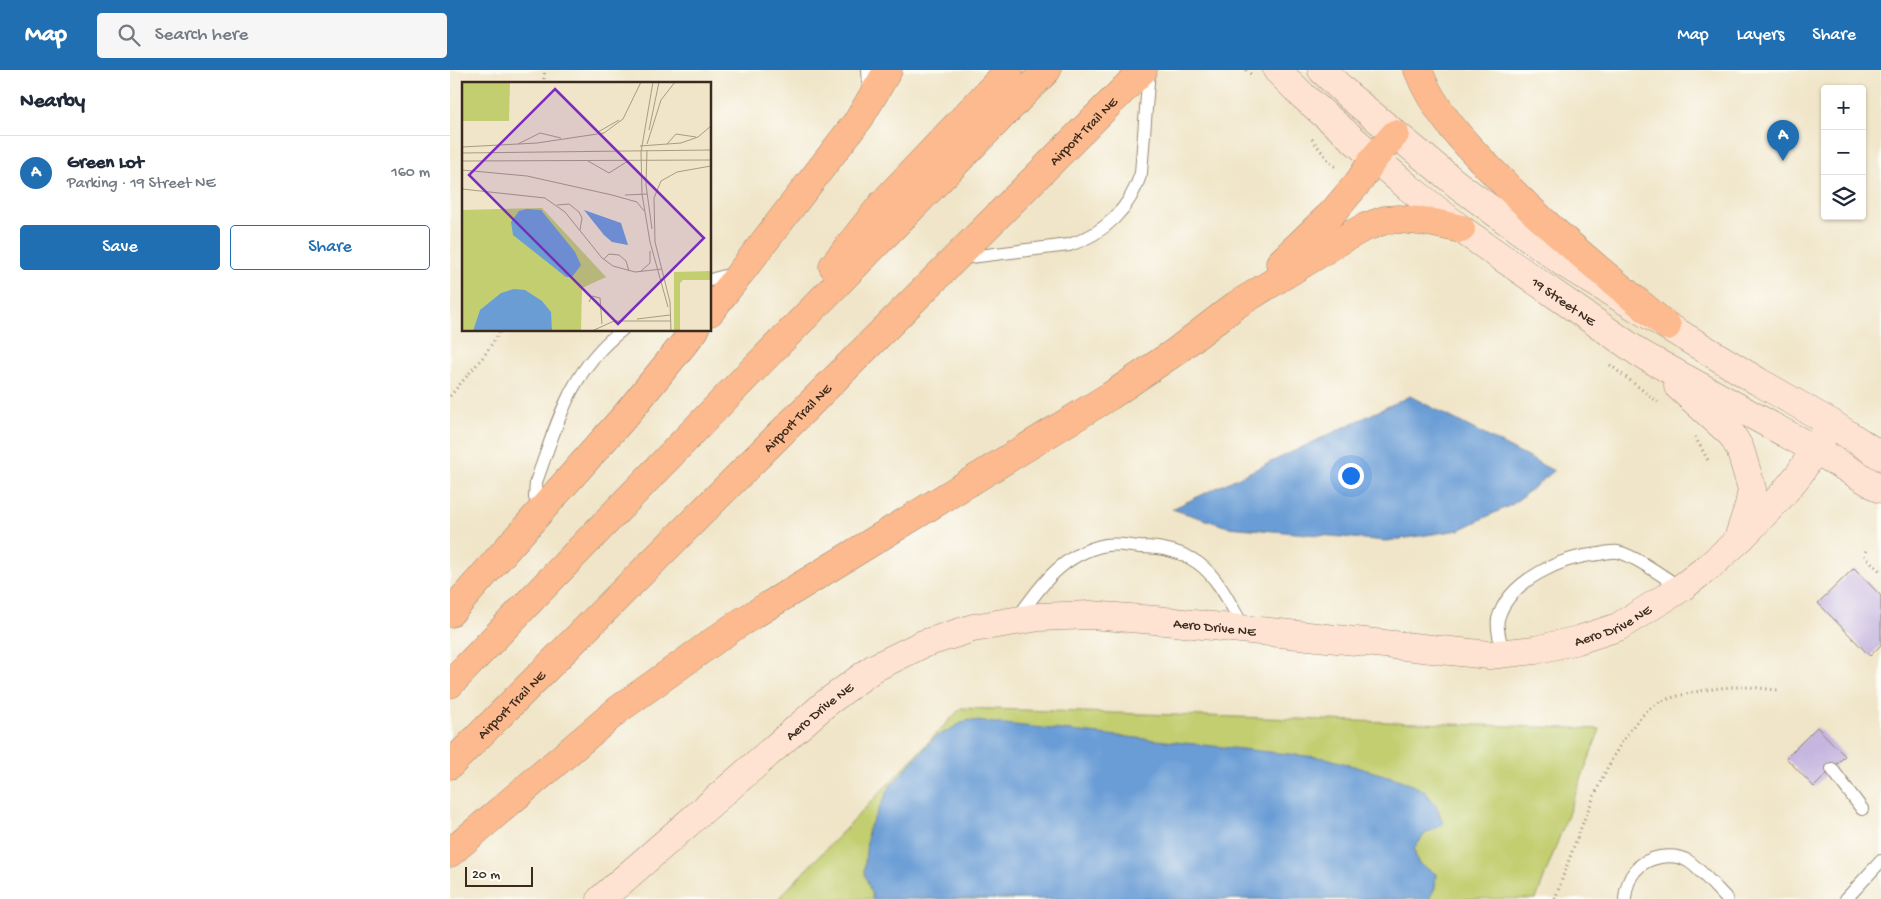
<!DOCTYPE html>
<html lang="en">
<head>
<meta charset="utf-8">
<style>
	body { margin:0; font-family:"Gochi Hand",sans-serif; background:#f6f6f7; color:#1f2937 }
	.controls { position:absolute; right:15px; top:15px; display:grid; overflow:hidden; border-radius:5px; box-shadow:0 1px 4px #0004 }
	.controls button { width:45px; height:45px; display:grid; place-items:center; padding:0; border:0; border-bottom:1px solid #e0e1e3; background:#fff; color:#1f2937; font:25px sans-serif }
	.scale { position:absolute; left:15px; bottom:12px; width:68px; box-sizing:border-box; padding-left:5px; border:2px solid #3b2a1e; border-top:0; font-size:14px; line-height:18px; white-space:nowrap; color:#3b2a1e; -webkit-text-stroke:4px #fdfcf7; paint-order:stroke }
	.you { position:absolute; left:900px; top:405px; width:18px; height:18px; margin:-12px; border:4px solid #fff; border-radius:50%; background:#1a73e8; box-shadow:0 0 0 8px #1a73e833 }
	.badge { display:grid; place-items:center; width:32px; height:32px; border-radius:50%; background:#1f6fb2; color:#fff; font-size:16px; font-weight:700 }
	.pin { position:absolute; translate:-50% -41px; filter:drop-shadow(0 1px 2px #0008) }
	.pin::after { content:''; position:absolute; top:26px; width:18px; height:15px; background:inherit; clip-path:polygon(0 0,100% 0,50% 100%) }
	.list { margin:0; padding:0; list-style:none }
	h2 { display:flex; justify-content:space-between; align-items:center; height:65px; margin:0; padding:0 20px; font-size:21px }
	h2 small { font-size:16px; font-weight:400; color:#747a83 }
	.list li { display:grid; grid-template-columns:32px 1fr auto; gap:15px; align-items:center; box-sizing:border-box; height:75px; padding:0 20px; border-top:1px solid #e0e1e3 }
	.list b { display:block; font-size:19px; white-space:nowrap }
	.list p { margin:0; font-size:16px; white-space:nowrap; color:#747a83 }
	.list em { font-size:16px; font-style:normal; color:#747a83 }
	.actions { display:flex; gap:10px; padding:15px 20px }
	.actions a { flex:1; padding:11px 0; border:1px solid #1f6fb2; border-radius:5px; text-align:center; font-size:18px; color:#1f6fb2 }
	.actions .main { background:#1f6fb2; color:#fff }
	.icon { flex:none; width:28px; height:28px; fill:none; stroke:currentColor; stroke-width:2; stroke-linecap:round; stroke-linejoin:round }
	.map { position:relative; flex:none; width:1431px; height:829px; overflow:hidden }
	header { display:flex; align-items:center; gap:30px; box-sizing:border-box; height:70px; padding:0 25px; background:#1f6fb2; color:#fff }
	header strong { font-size:24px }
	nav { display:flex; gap:28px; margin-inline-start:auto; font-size:18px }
	.search { width:350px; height:45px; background:#f6f6f7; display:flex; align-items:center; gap:12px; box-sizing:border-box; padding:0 18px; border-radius:5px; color:#747a83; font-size:19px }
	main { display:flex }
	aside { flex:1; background:#fff }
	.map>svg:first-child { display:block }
	.green { fill:#c2ce70; stroke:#7e7c47 }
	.water { fill:#6b9dd5; stroke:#53647a }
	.building { fill:#c5b5df }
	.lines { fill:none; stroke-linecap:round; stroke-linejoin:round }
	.lane-casing { stroke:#968873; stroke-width:14 }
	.secondary-casing { stroke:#968873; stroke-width:29 }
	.highway-casing { stroke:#968873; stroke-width:29 }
	.path { stroke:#968873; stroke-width:3; stroke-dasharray:1 4; stroke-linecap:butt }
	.lane { stroke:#fff; stroke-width:12 }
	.secondary { stroke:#fee3d2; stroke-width:28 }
	.highway { stroke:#fcba8e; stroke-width:28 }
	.labels { text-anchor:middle; stroke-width:5; stroke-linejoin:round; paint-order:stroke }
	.street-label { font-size:14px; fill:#3b2a1e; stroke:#fdfcf7 }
	.inset-road { fill:none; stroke:#a89a84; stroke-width:1 }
	.view { fill:#7b2cbf; fill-opacity:0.15; stroke:#7b2cbf; stroke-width:2.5 }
	.inset-edge { fill:none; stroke:#3b2a1e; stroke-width:2.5 }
</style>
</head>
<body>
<header>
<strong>Map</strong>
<div class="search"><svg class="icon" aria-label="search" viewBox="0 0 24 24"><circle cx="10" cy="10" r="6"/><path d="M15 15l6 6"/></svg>Search here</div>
<nav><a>Map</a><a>Layers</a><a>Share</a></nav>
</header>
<main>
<aside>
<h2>Nearby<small></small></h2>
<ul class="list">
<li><span class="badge">A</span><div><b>Green Lot</b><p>Parking · 19 Street NE</p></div><em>160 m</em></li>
</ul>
<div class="actions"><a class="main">Save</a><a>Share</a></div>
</aside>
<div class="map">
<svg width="1431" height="829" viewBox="0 0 1431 829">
	<rect width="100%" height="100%" fill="#fdfcf7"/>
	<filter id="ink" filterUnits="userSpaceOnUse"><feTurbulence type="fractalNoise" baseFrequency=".02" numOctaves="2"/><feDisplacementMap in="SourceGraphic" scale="10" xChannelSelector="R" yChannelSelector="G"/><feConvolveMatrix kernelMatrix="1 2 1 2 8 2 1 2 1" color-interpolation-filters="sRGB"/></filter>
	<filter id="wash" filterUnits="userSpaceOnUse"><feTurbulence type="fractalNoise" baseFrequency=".0096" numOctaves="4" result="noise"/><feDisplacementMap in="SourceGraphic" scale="20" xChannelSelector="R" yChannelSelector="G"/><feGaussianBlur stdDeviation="1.12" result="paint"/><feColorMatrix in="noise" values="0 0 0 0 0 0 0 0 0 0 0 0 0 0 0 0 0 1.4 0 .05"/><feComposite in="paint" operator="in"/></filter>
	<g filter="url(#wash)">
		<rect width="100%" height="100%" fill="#f0e5c8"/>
		<path class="green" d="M511,638L1150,659L1086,829H328Z"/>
		<path class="water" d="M960,326L1104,401L1063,434L1009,460L937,471L778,457L722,439Z
			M517,650L876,688L948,709L975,721L987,737L993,754L975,764L964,779L968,793L986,804L985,818L979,829H423L414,802L418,760L441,715L484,668Z"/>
		<g id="blocks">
			<path class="building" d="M1404,498L1431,526V575L1420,586L1368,533Z
				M1367,657L1395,686L1364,717L1336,688Z"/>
		</g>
	</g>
	<g filter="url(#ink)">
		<use href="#blocks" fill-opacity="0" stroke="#968873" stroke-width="1"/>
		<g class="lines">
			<defs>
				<path id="lane" d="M418,0L419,14L421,22
					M512,188L619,175C654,164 680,139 691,103L699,0
					M260,210L286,203
					M89,441L85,427L86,412C107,354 120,300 172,260
					M567,549C590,516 613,483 656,475C666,473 679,476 690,477C710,477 731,481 748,493C769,508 781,536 794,558
					M1053,583C1051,573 1046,558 1048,549C1059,510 1112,487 1149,484C1154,483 1162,481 1168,482C1186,486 1215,508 1231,518
					M1382,699L1412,739
					M1175,829C1176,818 1178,809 1185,801C1196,786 1223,782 1238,791C1247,796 1268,820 1277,829
					M1396,829L1431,791"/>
				<g id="secondary">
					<path id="s1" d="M827,0L853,26L958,117L1011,159L1106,225L1191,284L1364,379L1431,419"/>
					<path d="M872,0L899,26L1008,115L1115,194L1309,312L1381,353L1431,386"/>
					<path d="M1228,316L1282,365L1290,379L1302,419L1299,435L1289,466"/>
					<path id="s2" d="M151,829L375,634L424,598L473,574L523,558L589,547L640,545L705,550L1039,585L1085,580L1128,570L1168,557L1231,518L1261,495L1292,467L1333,424L1350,403L1381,353"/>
				</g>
				<g id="highway">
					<path d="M968,0C983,40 1014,73 1044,103C1098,159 1158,207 1217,256"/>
					<path d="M830,193L884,141L910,110L924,88L945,64"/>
					<path d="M383,196L433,133L559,0"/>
					<path d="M260,242L409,49L438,0"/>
					<path d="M0,543L175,346L245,260"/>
					<path d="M0,614L288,315L597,0"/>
					<path id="s3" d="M0,695L693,0"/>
					<path d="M0,783L169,639L285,556L660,326L725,282L786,235L890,171L913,158L935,150L949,149L979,152L1011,159"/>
				</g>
			</defs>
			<use href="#lane" class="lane-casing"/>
			<use href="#secondary" class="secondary-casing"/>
			<use href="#highway" class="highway-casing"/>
			<path class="path" d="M796,0L803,6
				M93,14L95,0
				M862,69L878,90L887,98
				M1160,295L1208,332
				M0,326L34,286L51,260
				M1245,367L1259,392
				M1416,481L1414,485L1431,502
				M1105,829C1123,780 1163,653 1212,631C1230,624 1266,617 1286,617C1300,616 1314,619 1328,620"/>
			<use href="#lane" class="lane"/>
			<use href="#secondary" class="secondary"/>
			<use href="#highway" class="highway"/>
		</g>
	</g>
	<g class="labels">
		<g class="street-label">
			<text dy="5" stroke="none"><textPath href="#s3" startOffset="896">Airport Trail NE</textPath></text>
			<text dy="5" stroke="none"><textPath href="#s1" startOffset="369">19 Street NE</textPath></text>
			<text dy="5" stroke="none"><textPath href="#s3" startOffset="491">Airport Trail NE</textPath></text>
			<text dy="5" stroke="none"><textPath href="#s2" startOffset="1112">Aero Drive NE</textPath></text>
			<text dy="5" stroke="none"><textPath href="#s2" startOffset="708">Aero Drive NE</textPath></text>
			<text dy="5" stroke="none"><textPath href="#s3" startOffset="86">Airport Trail NE</textPath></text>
			<text dy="5" stroke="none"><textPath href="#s2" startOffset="288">Aero Drive NE</textPath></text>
		</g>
	</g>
	<g transform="translate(12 12)">
		<rect width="249" height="249" fill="#f0e5c8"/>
		<path d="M0,0H48L47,39H0ZM80,126L144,195L120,206L119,249H0V128ZM249,189V198H221L218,201V249H212V190Z" fill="#c2ce70"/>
		<path d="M65,127L79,128L113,170L119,183L110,195H104L51,153L49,140L57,129ZM122,128L159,141L166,163L150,160L142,153ZM52,207L63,208L80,219L89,230L90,249H11L18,228L39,211Z" fill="#6b9dd5"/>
		<path class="inset-road" d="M191,0L179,70L180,112L188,160L206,225M187,48L197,0M136,50L157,38M56,62L78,51L99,56M185,62L199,18L213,0M205,62L214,52L234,55M178,64L219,61L236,55L249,44M0,65L75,61L142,51L161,37L179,0M185,68L184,103L190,147M0,71L249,68M0,79L249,78M126,79L147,91L166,79M0,88L65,94L150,113L175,120L182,129M0,107L83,116L103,130L140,176L151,184L173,190L200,187M163,113L185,112M95,123L107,122L117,130L120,136L118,148M193,160L208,220L209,249M193,160L192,116L199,99L215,90L249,84M142,177L147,172L157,173L164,179L167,189M179,189L188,181V169M127,220L130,214L138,216L140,242M175,237L208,233M130,249L152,239H209"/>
		<path class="view" d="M93,7L242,156L156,242L7,93Z"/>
		<rect width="249" height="249" class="inset-edge"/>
	</g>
</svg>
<div class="controls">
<button>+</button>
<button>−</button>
<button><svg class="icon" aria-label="layers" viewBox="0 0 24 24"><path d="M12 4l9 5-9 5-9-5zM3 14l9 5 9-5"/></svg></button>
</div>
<div class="scale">20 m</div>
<div class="you"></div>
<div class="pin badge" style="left:1333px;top:91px">A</div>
</div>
</main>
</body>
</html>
